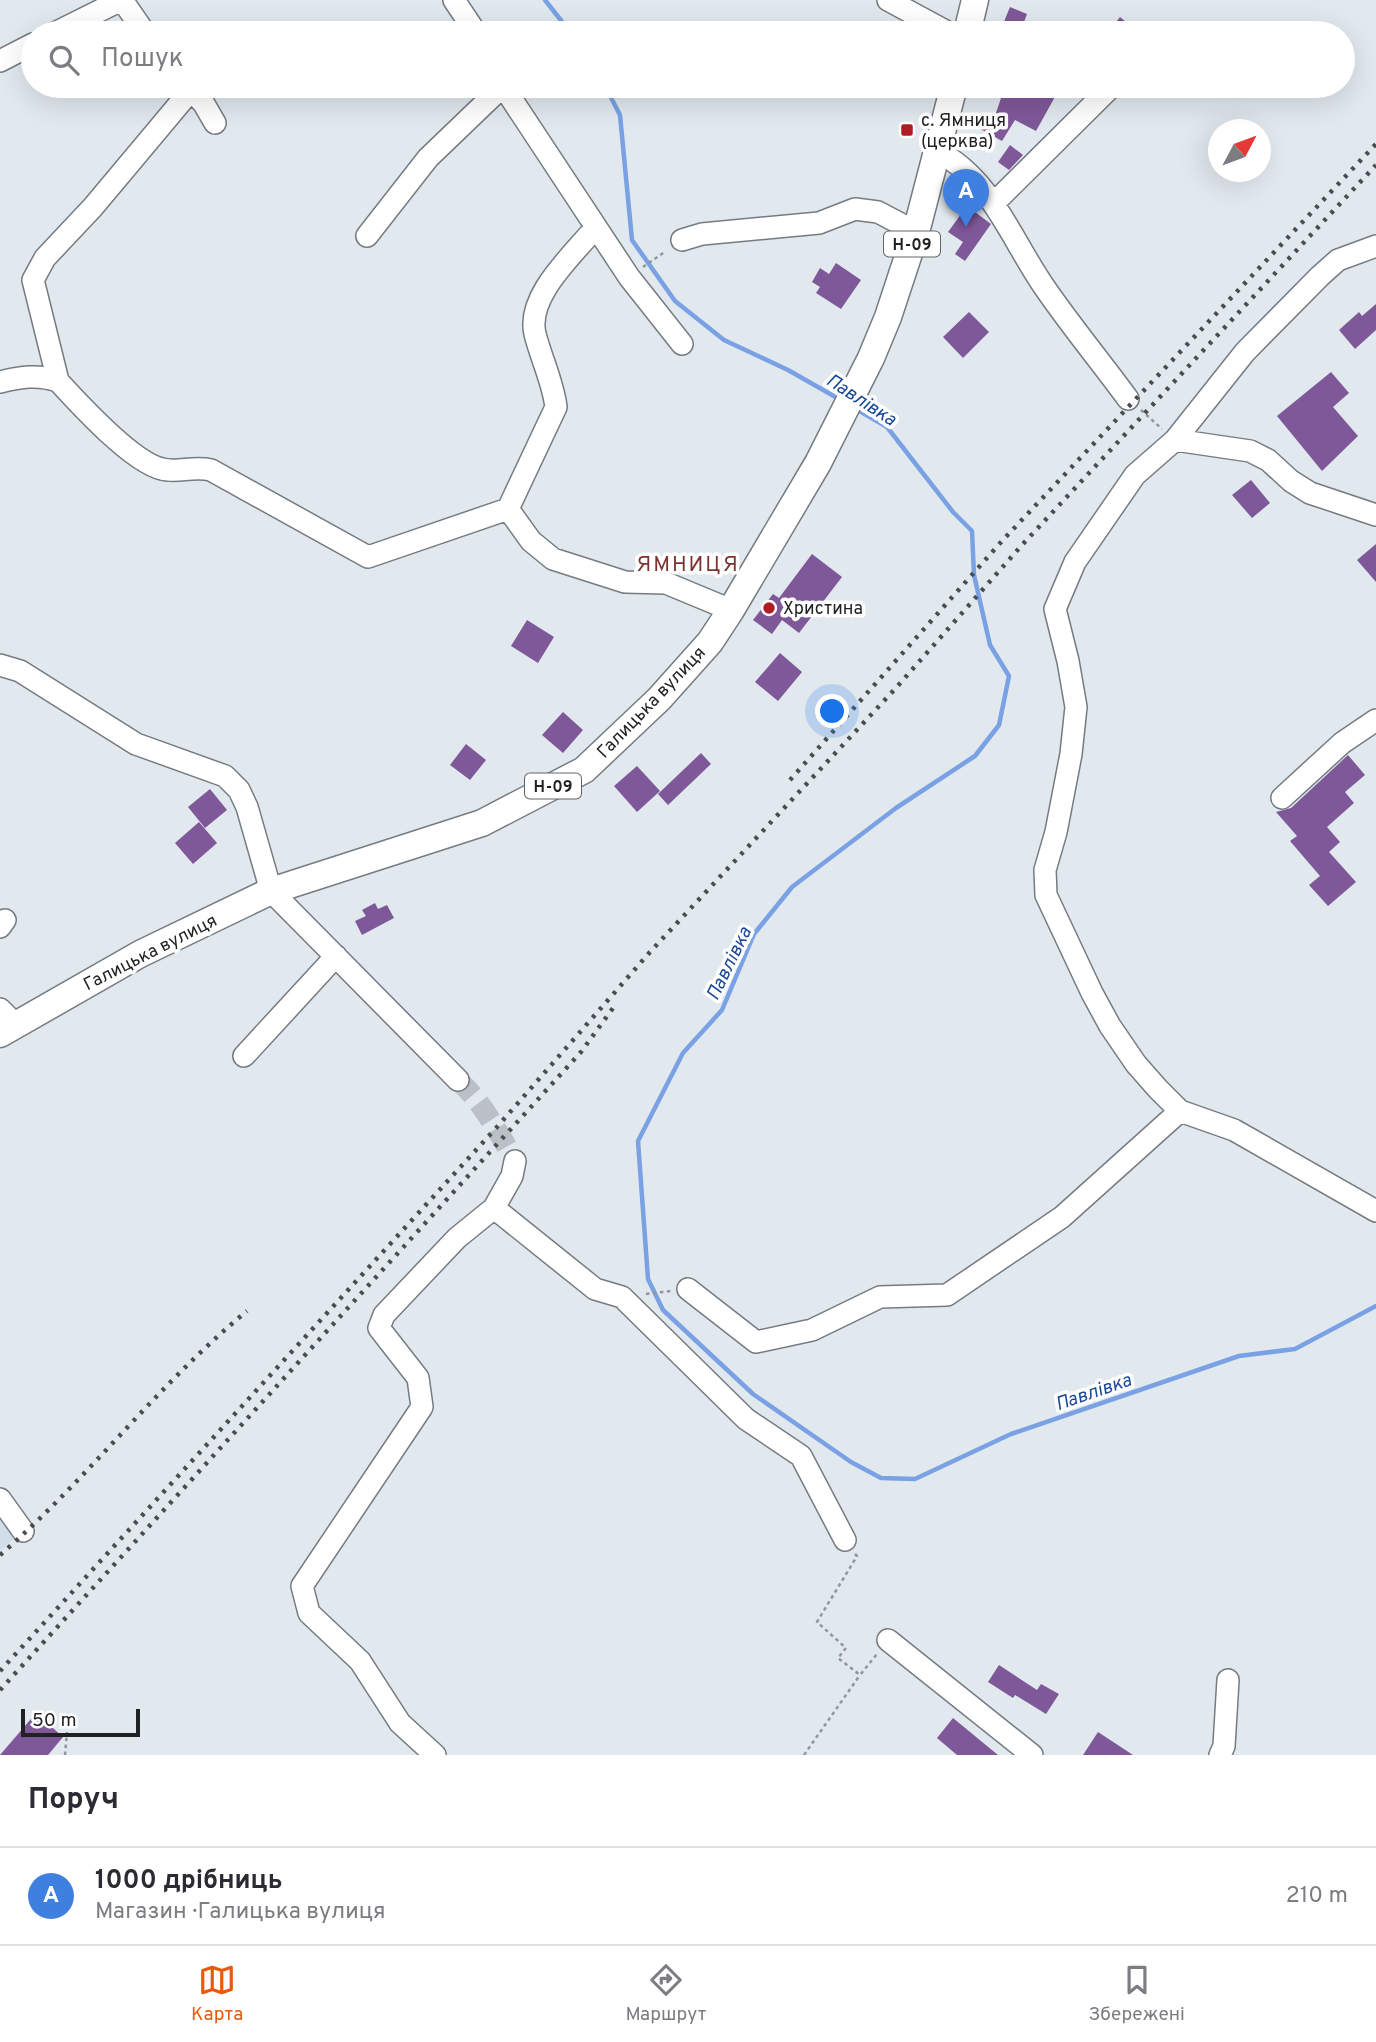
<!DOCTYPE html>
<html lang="uk">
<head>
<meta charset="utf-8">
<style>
	body { margin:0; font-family:Overpass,sans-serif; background:#f2f2f3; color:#2b2b33 }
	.compass { position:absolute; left:1208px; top:119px; width:63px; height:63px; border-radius:50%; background:#fff; box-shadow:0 7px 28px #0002; rotate:49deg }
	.scale { position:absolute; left:21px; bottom:18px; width:119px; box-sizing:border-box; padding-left:7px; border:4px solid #1f2123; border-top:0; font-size:19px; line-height:24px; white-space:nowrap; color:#1f2123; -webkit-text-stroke:5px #fff; paint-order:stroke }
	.you { position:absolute; left:833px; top:712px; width:24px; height:24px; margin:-18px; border:5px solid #fff; border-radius:50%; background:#1a73e8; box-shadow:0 0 0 10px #1a73e833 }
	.badge { display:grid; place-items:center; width:46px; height:46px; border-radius:50%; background:#ea580c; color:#fff; font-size:23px; font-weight:700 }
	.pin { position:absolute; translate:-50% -58px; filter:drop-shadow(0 2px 4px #0008) }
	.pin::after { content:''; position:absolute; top:37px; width:24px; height:21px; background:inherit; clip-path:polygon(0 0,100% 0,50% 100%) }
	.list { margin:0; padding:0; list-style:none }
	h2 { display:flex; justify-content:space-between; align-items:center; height:91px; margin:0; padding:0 28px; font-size:30px }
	h2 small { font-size:23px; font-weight:400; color:#7c7c81 }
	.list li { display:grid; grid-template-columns:46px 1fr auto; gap:21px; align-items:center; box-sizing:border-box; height:98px; padding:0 28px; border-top:2px solid #e1e1e2 }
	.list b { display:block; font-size:26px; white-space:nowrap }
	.list p { margin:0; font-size:23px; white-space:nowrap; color:#7c7c81 }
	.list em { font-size:23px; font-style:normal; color:#7c7c81 }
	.icon { flex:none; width:38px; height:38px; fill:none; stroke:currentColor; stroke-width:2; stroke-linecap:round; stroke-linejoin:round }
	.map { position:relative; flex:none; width:1376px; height:1755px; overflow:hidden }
	.search { position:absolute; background:#fff; box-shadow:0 7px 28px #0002; left:21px; right:21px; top:21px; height:77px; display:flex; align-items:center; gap:18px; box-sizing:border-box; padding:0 24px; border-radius:38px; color:#7c7c81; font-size:26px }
	.sheet { height:189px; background:#fff }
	nav { display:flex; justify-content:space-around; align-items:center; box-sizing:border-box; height:98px; border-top:2px solid #e1e1e2; background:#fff; font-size:19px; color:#7c7c81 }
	nav a { display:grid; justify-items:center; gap:4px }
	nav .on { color:#ea580c }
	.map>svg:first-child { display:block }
	.built { fill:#d1deea }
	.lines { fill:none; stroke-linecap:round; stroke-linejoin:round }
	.stream { stroke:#79a1e4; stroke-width:4.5 }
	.building { fill:#7f5899 }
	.minor-tunnel { stroke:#bac0c5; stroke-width:21; stroke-dasharray:21 10; stroke-linecap:butt }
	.minor-casing { stroke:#757b81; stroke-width:24 }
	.major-casing { stroke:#757b81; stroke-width:29 }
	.path { stroke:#92969b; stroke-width:2.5; stroke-dasharray:3.5 3.5; stroke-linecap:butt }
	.minor { stroke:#fff; stroke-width:21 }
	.major { stroke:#fff; stroke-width:26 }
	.rail { stroke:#4a4d50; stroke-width:4.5; stroke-dasharray:3.5 7; stroke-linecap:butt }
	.poi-dot { fill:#af1d23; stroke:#fff; stroke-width:2.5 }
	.labels { text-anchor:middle; stroke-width:7; stroke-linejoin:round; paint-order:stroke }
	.shield { fill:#fff; stroke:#626465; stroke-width:2 }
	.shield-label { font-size:16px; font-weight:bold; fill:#1f2123 }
	.poi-label { font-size:18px; fill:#1f2123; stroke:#fff; text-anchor:start }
	.street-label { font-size:18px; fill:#1f2123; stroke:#fff }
	.water-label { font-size:19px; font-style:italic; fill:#1a4997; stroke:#fff }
	.quarter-label { font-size:21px; letter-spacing:2px; fill:#7a332f; stroke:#fff }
</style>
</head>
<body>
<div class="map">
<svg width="1376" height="1755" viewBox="0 0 1376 1755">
	<rect width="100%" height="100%" fill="#e1e8ee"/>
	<path class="built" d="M0,1499L23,1531L0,1551Z"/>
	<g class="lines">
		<path class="stream" d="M545,0L571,33
			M605,86L620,115L632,240L675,301L724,340L788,370L839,399
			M856,409L887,427L953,512L972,531L974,575L990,645L1009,676L999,725L975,756L896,808L792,887L754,934L722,1010L683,1053L638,1141L648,1279L663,1310L753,1394L851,1462L881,1478L915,1479L1011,1434L1239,1356L1295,1349L1376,1306"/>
	</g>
	<path class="building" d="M1010,7L1027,14L1020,33H1011L1001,29Z
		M1120,17L1140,33H1107Z
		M1005,86H1061L1036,131L1015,120L1002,141L975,126L983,113L994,119Z
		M1010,145L1023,155L1009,170L998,162Z
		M967,206L991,224L965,261L955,254L963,242L948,232Z
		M836,263L861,280L841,309L816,293L820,287L812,282L820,268L829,274Z
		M1376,304V330L1355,349L1339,330L1359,312L1362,316Z
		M969,312L989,332L963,358L943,337Z
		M1331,372L1349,393L1333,407L1358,436L1322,471L1277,416Z
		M1251,480L1270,503L1252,518L1232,495Z
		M1376,544V582L1357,560Z
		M812,554L842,577L799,633L782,620L772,634L753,620L773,594L779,598Z
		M527,620L554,637L538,663L511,646Z
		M780,653L802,672L778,701L755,682Z
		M563,712L583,730L563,753L542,735Z
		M466,744L486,760L470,780L450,765Z
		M701,753L711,764L668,805L658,794Z
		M1348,755L1365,775L1345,792L1354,803L1327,827L1340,842L1329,852L1356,882L1328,906L1309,885L1320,876L1290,841L1297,836L1276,812L1291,808Z
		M637,766L660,791L637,812L614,786Z
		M210,789L227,810L205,828L188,807Z
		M199,822L217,843L193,864L175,843Z
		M375,903L378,909L387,905L394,918L362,935L355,921L366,916L362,910Z
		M999,1665L1037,1690L1041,1684L1059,1694L1046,1714L1015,1695L1013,1698L988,1682Z
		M36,1713L63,1737L48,1755H0Z
		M953,1718L998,1755H957L937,1738Z
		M1098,1732L1133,1755H1083Z"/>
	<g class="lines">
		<path class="minor-tunnel" d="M458,1080C483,1103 498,1132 515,1161"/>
		<defs>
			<path id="minor" d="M122,0L145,33
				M454,0L476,33
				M888,0L949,33
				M55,33L121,0
				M0,61L33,44
				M188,86L204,104L215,123
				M503,86L629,277L682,344
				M937,151C991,178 1012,241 1045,288C1071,326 1101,362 1128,399
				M994,203L1109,89
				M595,228C573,255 526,296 535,334C541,358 553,382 556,407L508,509L531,541L553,559L625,582L666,583L731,610
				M367,236L428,158L503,86
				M682,240L702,234L819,223L855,209L878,212L916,232
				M1376,246L1338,260L1320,276L1245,352L1175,440L1135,475L1075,562L1055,609L1068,661L1076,707L1071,754L1056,832L1045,870L1046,895L1092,993L1110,1026L1136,1064L1158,1089L1180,1111L1234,1130L1376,1211
				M58,381L33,280L45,258L93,207L191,90
				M0,382C20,377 38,374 58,381C79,404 132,462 162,469C177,473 193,466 211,470L368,557L508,509
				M1175,440L1250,451L1268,460L1291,481L1310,493L1376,515
				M0,665L20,671L136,744L225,776L239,790L247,807L271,891L458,1080
				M1282,798L1342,743L1376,720
				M0,927L5,920
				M0,1009L16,1025
				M244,1056L336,956
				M494,1208L512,1176L515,1161
				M688,1289L756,1342L812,1330L880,1297L947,1295L1062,1217L1180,1111
				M0,1499L23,1531
				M888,1640L1032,1755
				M435,1755L400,1723L360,1661L309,1613L302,1586L422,1407L418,1378L379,1328L384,1315L457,1238L494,1208L595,1289L622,1297L746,1419L801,1456L845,1540
				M1220,1755L1224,1746L1228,1680"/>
			<path id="major" d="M967,33L975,0
				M0,1034L140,954L271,891L482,823L584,770L659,699L710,642L731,610L818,463L871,358L888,317L916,232L954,86"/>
		</defs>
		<use href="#minor" class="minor-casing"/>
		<use href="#major" class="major-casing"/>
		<path class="path" d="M643,267L666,251
			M1141,410L1162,429
			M646,1294L671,1291
			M855,1554L857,1556L817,1622L846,1648L838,1658L860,1675L877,1654
			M65,1755L67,1732
			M804,1755L860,1675"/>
		<use href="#minor" class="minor"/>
		<use href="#major" class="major"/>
		<path class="rail" d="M790,780L1002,541L1376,144
			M0,1555C88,1479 157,1385 247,1311
			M0,1671L497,1127L650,952L895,689L1022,545L1376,165
			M0,1690L581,1052L613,1008"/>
	</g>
	<g class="poi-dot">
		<rect x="900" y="123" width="14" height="14" rx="3.5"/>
		<circle cx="769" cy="608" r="7"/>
	</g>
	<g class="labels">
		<g class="shield">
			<rect x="884" y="231.5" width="56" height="25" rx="5"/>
			<rect x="525" y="773.5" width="56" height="25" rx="5"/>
		</g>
		<g class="shield-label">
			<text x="912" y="250">Н-09</text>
			<text x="553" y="792">Н-09</text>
		</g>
		<g class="poi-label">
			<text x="921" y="126">с. Ямниця<tspan x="921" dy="21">(церква)</tspan></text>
			<text x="783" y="614">Христина</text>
		</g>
		<g class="street-label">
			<text transform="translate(651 702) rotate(-46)" y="6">Галицька вулиця</text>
			<text transform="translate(150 952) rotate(-27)" y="6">Галицька вулиця</text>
		</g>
		<g class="water-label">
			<text transform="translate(862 399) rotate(33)" y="7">Павлівка</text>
			<text transform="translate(728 963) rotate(-64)" y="7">Павлівка</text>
			<text transform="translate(1093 1391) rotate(-19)" y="7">Павлівка</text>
		</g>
		<g class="quarter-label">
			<text x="688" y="571">ЯМНИЦЯ</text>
		</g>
	</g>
</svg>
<svg class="compass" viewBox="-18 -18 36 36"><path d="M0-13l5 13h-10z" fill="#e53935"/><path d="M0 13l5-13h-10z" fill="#7c7c81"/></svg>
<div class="scale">50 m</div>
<div class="you"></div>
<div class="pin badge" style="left:966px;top:227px;background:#3f7fe0">A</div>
<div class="search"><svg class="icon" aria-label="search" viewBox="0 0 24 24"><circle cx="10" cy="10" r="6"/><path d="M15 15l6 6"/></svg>Пошук</div>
</div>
<section class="sheet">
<h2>Поруч<small></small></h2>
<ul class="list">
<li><span class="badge" style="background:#3f7fe0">A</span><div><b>1000 дрібниць</b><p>Магазин · Галицька вулиця</p></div><em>210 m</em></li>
</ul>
</section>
<nav>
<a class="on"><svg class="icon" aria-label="map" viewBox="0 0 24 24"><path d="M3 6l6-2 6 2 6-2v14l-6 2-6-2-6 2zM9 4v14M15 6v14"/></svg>Карта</a>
<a><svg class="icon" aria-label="directions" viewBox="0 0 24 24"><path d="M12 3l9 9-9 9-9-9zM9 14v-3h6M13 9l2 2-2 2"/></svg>Маршрут</a>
<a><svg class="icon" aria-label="saved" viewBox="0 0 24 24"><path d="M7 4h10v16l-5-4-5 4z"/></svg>Збережені</a>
</nav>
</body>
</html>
